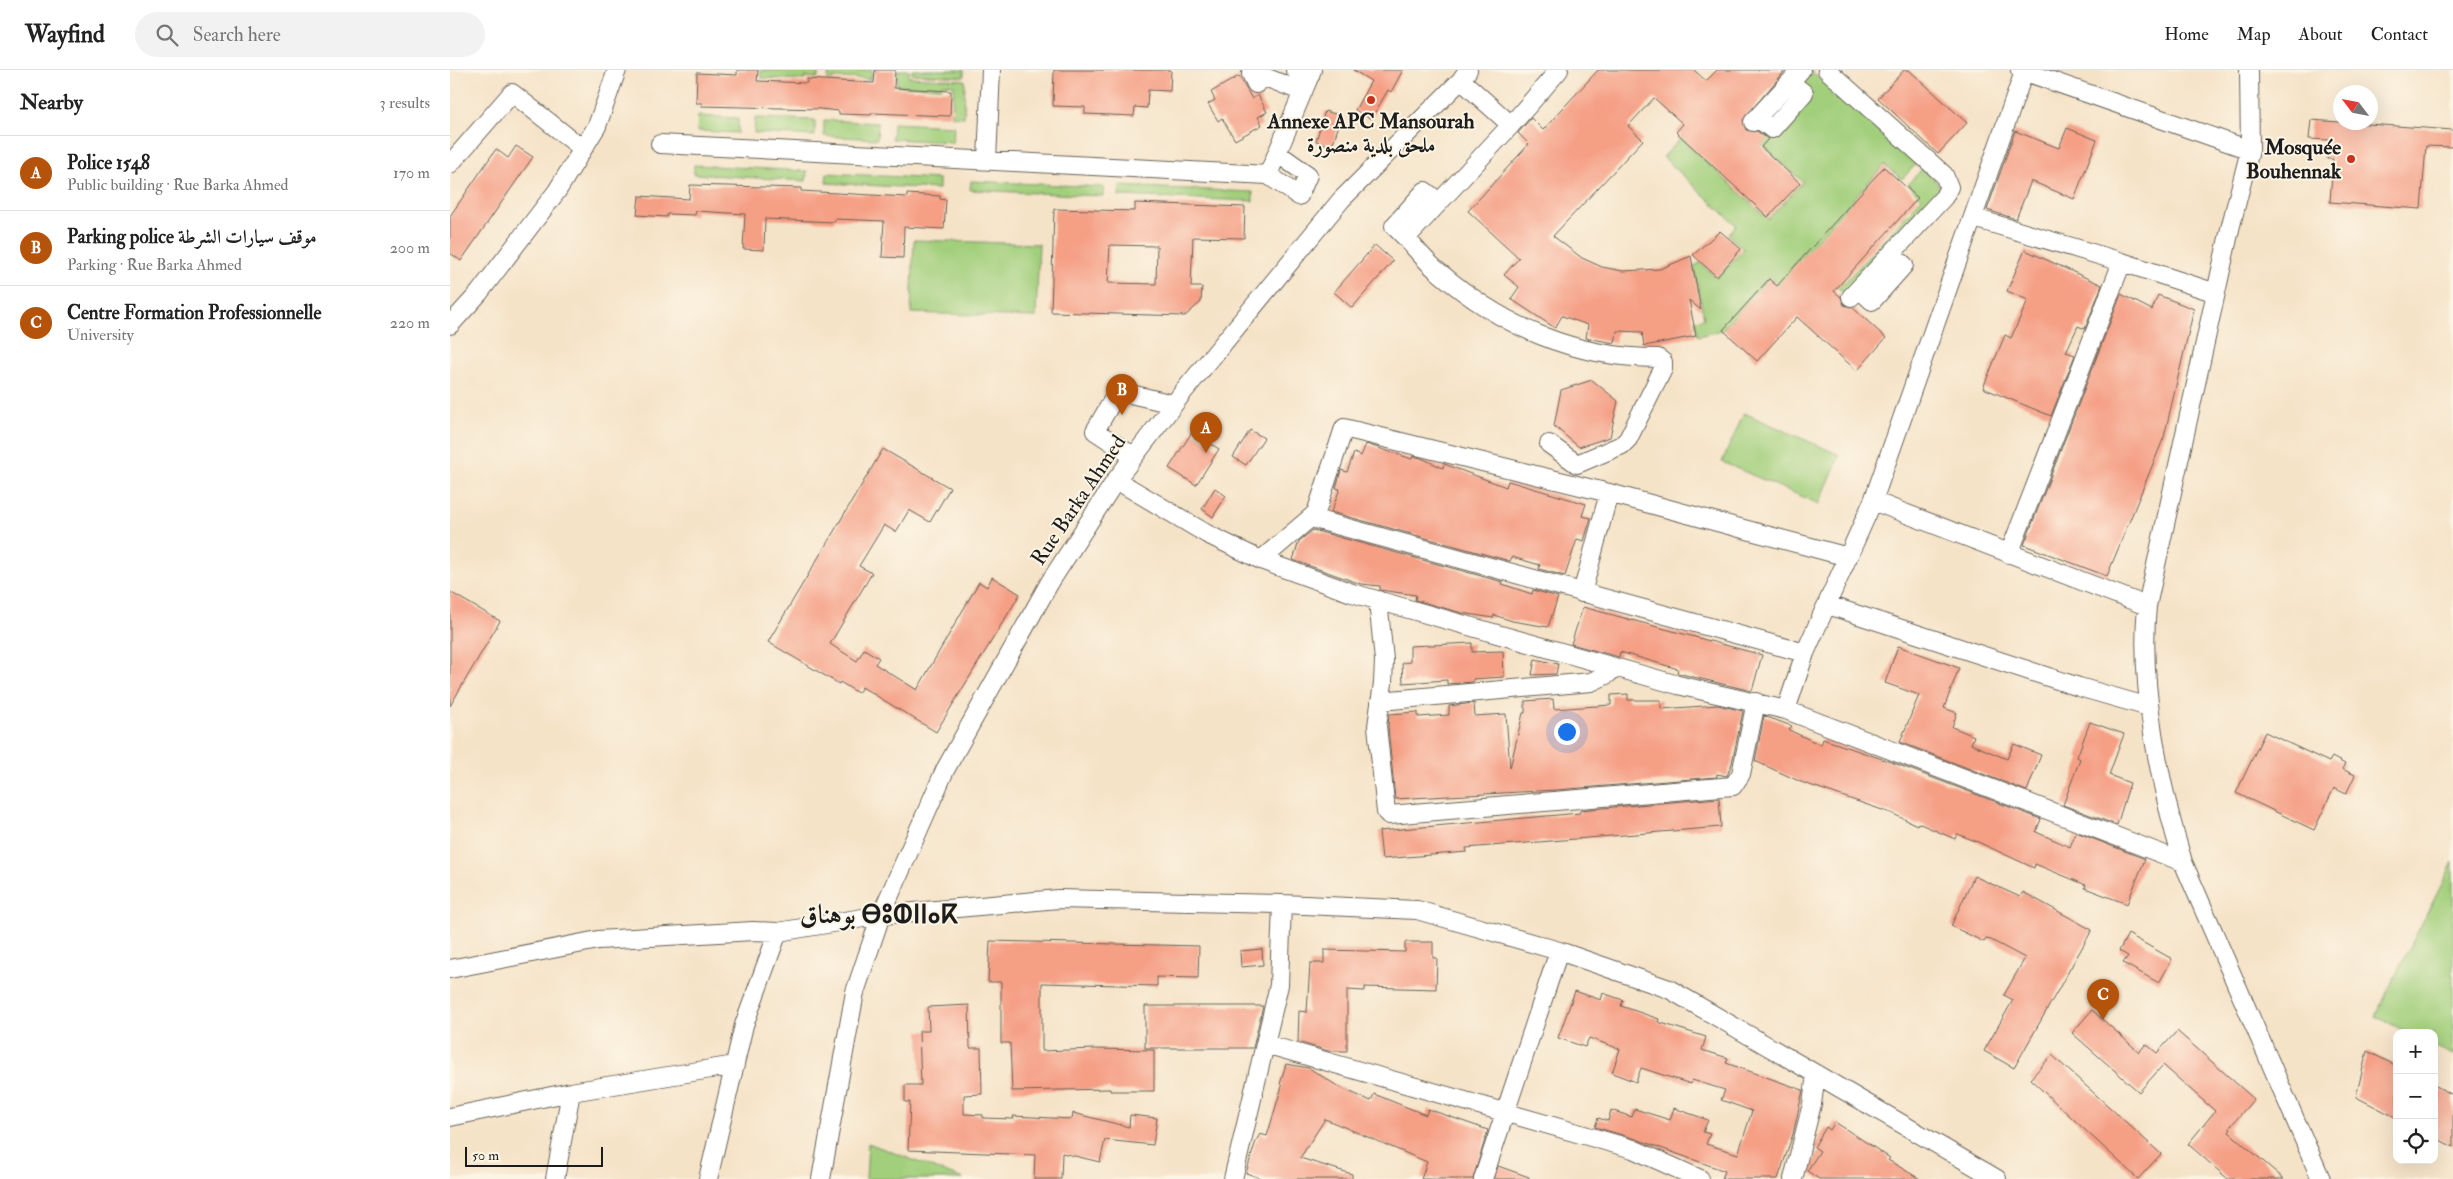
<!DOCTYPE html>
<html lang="en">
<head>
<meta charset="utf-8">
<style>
	body { margin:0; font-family:"IM FELL Double Pica",Amiri,"Noto Sans Tifinagh",serif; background:#f2f2f2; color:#222 }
	.controls { position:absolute; right:15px; bottom:15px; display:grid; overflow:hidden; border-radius:10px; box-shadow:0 5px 20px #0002 }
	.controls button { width:45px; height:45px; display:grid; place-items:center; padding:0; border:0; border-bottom:1px solid #e0e0e0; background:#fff; color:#222; font:25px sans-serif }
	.compass { position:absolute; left:1883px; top:15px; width:45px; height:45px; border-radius:50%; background:#fff; box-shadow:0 5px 20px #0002; rotate:302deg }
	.scale { position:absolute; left:15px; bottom:12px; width:138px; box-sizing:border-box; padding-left:5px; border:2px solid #1c1c1c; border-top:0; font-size:14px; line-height:18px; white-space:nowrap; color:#1c1c1c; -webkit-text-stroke:4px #fcf5e5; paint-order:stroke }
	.you { position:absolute; left:1116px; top:661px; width:18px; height:18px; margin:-12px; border:4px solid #fff; border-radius:50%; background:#1a73e8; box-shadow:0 0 0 8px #1a73e833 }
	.badge { display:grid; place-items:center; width:32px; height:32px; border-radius:50%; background:#b45309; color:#fff; font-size:16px; font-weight:700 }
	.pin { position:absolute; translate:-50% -41px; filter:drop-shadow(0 1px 2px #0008) }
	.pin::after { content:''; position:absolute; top:26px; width:18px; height:15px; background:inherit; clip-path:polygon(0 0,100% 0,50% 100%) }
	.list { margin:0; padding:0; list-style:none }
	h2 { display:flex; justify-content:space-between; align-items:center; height:65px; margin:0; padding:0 20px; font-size:21px }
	h2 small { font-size:16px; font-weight:400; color:#767676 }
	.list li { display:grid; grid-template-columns:32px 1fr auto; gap:15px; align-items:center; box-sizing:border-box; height:75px; padding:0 20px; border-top:1px solid #e0e0e0 }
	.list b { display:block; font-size:19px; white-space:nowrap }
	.list p { margin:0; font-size:16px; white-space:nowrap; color:#767676 }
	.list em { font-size:16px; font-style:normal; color:#767676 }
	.icon { flex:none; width:28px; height:28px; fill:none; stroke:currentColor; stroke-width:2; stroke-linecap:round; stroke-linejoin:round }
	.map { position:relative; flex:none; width:2003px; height:1109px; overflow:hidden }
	header { display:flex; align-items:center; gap:30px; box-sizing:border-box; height:70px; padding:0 25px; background:#fff; border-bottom:1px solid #e0e0e0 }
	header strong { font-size:24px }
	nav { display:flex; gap:28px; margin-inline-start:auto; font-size:18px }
	.search { width:350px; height:45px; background:#f2f2f2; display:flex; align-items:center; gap:12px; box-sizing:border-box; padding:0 18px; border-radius:28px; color:#767676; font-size:19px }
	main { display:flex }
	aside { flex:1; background:#fff }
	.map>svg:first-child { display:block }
	.green { fill:#a2cf7c; stroke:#5f764c }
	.building { fill:#f59f85; fill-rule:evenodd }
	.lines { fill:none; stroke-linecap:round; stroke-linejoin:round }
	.minor-casing { stroke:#686258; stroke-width:20 }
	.minor { stroke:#fff; stroke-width:18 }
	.poi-dot { fill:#c8321e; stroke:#fcf5e5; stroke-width:2 }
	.labels { text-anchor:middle; stroke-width:4; stroke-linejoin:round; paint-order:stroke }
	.poi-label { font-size:21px; font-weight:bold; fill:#1c1c1c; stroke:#fcf5e5 }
	.street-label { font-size:21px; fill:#1c1c1c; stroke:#fcf5e5 }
	.district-label { font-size:26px; font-weight:bold; fill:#1c1c1c; stroke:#fcf5e5 }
</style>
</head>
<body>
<header>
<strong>Wayfind</strong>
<div class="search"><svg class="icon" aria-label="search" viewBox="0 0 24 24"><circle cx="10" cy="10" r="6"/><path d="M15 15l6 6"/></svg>Search here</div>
<nav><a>Home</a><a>Map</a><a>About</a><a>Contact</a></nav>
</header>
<main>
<aside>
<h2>Nearby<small>3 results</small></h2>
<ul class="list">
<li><span class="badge">A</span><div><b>Police 1548</b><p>Public building · Rue Barka Ahmed</p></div><em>170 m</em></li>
<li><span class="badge">B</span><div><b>Parking police موقف سيارات الشرطة</b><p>Parking · Rue Barka Ahmed</p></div><em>200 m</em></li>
<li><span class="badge">C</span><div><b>Centre Formation Professionnelle</b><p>University</p></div><em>220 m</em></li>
</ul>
</aside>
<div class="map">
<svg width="2003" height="1109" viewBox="0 0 2003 1109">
	<rect width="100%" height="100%" fill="#fcf5e5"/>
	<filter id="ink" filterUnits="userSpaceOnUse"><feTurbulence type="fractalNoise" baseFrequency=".02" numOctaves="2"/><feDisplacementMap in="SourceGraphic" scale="10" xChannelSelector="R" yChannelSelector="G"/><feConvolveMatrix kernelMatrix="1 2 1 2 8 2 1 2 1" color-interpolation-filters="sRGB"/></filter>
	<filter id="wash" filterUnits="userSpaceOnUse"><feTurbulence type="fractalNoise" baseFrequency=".0096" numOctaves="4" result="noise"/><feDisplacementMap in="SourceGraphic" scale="20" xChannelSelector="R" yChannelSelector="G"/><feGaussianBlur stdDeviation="1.12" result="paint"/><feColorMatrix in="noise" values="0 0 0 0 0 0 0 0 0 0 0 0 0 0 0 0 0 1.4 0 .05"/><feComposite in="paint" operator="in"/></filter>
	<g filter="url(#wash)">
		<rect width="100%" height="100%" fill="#f5e3c8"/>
		<path class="green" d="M311,0H368V8L355,7L354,10L311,8Z
			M379,0H422L421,9L383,8L380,40L375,39Z
			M448,0H459V7L515,10L514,47L502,46L504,15L492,14L491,17L447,16Z
			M462,0H514V7L462,4Z
			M1360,0L1467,93L1452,109L1434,95L1340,200L1347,207L1334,220L1319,207L1272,260L1248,266L1245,250L1254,248L1244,196L1250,193L1267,208L1294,179L1278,165L1286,155L1213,87L1245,54L1248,57L1235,72L1318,149L1353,112L1283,48L1298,50L1322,67L1349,12Z
			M248,46L288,48V63L247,61Z
			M305,48L365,50V66L304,63Z
			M374,50L428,53L427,69L374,66Z
			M443,53L504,56L503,72L442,69Z
			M244,95L357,101L356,111L244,104Z
			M1472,99L1486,110L1490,120L1396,225L1385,215L1387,207L1394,213L1472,128L1458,114Z
			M377,103L489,109V119L376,113Z
			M521,111L654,117L653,126L520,120Z
			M670,116L803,122V131L669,126Z
			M464,170L589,174L586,247L461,243Z
			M1294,343L1390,385L1369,434L1272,392Z
			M2003,792V985L1984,976V963H1959L1925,946Z
			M418,1073L513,1109H416Z"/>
		<g id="blocks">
			<path class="building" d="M287,0H308L307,11L357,13V9L424,13L425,0H445L444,18L501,21L500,46L422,43L421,45L389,44V41L370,39L251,36L252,33H246L247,3L287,5Z
				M604,0H721L720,21L698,20L697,38L685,37L684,46L635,44V37L603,36Z
				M903,0H953L941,22L938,20L921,49L905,40L921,11Z
				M1148,0H1244L1256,11L1267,0H1332L1334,2L1293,50L1296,60L1307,61L1318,69L1311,77L1350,113L1318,147L1226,62L1233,54L1204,28L1178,56L1193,70L1103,166L1132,188L1152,197L1173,201L1210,199L1241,186L1251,240L1239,230L1246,266L1194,276L1192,262L1167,261L1165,273L1136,268L1138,255L1112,246L1105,258L1061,229L1069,217L1054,205L1069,188L1018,141L1079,74L1068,63L1081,48L1093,60Z
				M1454,0H1459L1517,53L1488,84L1428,28Z
				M789,6L802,29L808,25L817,42L808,47L812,55L785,70L772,48L768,51L758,34L765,30L761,22Z
				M875,41L892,46L882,76L866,71Z
				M1861,50L2003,60V77L1976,76L1971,139L1880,132L1883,89H1877L1879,70L1859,69Z
				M1617,58L1647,70L1624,129L1581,111L1566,149L1537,140L1565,61L1609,78Z
				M66,76L83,87L11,191L0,183V146L46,79L58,88Z
				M1434,97L1468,128L1384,221L1391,227L1394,235L1402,237L1436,268L1407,301L1347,247L1307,291L1273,260L1319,209L1327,216Z
				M240,115L351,118V121L457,127V124L490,126V129L496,130L494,159L454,157L453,188L432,187L434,151L385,149L384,152L315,149L314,180L293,179L295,144L246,141L245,145L217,144V147L187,145L189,126L239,129Z
				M685,133L795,137L794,168L743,167L741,217H752L751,232L735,246L601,242L604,139L685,141ZM660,175L707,176L706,214L658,213Z
				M1270,161L1291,179L1267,207L1243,185Z
				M925,175L943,191L902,238L884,222Z
				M1575,180L1652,215L1635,259L1628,256L1616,282L1625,285L1601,346L1533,318L1555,265L1561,268L1578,230L1557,221Z
				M1671,224L1702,240L1708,225L1744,239L1714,367L1657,506L1574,475Z
				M1142,310L1168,331L1160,367L1129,377L1104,356L1111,320Z
				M800,360L814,368L796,395L783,387Z
				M742,362L769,379L746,415L719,398Z
				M916,374L962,389L963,386L971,388L993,398L994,394L1056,417L1058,411L1136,434L1132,446L1141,448L1134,471L1127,469L1115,506L1089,499L1090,495L1062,487L1060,491L881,442L890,419L886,418L891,400L897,402L904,383L911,386Z
				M433,379L500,418L480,452L459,440L446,462L434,455L409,496L422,503L380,574L407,591L414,579L429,588L425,594L467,620L529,512L537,517L542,507L570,524L486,662L412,617L408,623L390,612L389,614L318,572Z
				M765,418L776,426L763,447L752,439Z
				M863,460L1053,512L1052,514L1082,524L1083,520L1108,527L1098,557L1062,551L1044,545L1043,548L1012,543L965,530L966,525L930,520V516L911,514L843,490L849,471Z
				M0,522L50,551L0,636Z
				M1133,537L1312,585L1302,621L1227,603L1228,599L1170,582L1169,587L1121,574Z
				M1022,573V582L1053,581L1054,607L1023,609V612L997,614V610L953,613L952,593L960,592V576Z
				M1448,576L1509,598L1494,638L1507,643L1502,657L1524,666L1521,674L1557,689L1564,674L1591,685L1577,721L1450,672L1469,625L1435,613Z
				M1085,589L1108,594L1106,604L1082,605Z
				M1178,624V630H1211V639L1268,635L1293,641L1282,693L1277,706L1267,704V707L1106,720L945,729L938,656L939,644L968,642V647L999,645V636L1024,633L1025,646L1056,644L1060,698L1073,643H1075V631L1103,629L1104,639L1161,635V625Z
				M1314,646L1342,656L1339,660L1371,675L1373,669L1441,692L1591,749L1586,762L1620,777L1626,762L1695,789L1677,834L1635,818L1636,815L1585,794L1584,798L1528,772L1507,764L1505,769L1468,753L1467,755L1441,743L1351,712L1305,691Z
				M1640,652L1674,664L1659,705L1680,713L1667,755L1613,735L1630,689L1627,687Z
				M1815,662L1879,692L1882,687L1895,694L1892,699L1905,705L1896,724L1884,718L1864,760L1786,723Z
				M1269,728L1271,757L1016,778L1017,782L932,789L929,761L1130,743V740Z
				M1524,806L1570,827L1573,822L1642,860L1564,998L1534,981L1563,930L1554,925L1575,888L1541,870L1536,869L1534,872L1501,856Z
				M1678,864L1722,889L1709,913L1673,893L1678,886L1669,881Z
				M540,871L749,876L748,908L707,907V916L592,913V981L644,979L704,980V1021H660V1019L562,1021L560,973H551V912H538Z
				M955,872H983V888H987L986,919L915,917V921L897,920V981H878L848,972L849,941L857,942L860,893H874V880L955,882Z
				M812,879L813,895L791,897L790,881Z
				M1125,921L1151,930L1153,923L1173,930L1171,936L1209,949L1208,952L1256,967L1252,980L1278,988L1276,993L1353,1020L1343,1064L1328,1109H1272L1275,1101L1186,1069L1145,1057L1148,1048L1158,1051L1161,1040L1182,1047L1185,1039L1220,1050L1224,1038L1258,1050L1253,1062L1260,1064L1256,1074L1288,1084L1302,1041L1271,1030L1275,1020L1242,1010L1241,1014L1191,998L1186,1012L1162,1003L1170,979L1139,968L1135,977L1108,968Z
				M519,935L520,978H531L532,1024L514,1025V1044L533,1045V1048L564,1049L563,1046L622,1049L623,1043L679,1057L680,1045L707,1048L703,1075L655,1070L650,1092L612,1083L611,1109H584L585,1085L458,1080L460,1032H455V1015H471L469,961H479L478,937Z
				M695,936H813L803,978H695Z
				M1642,940L1689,982L1696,974L1707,983L1727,961L1804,1029L1779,1058L1781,1059L1779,1062L1834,1109H1778L1738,1074L1765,1041L1713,995L1689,1022L1622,963Z
				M1917,981L1947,996V1048L1906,1027Z
				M1602,985L1711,1084L1688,1109L1580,1009Z
				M836,994L859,998L889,1017L921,1031L924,1024L976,1045L978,1039L1038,1060L1023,1109H971L977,1092L875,1049L850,1088L902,1104V1109H813L796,1103L806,1071L810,1064L817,1066L832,1016L830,1014Z
				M1984,1015L2003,1025V1077L1984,1067Z
				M1385,1052L1440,1088L1438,1090L1470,1109H1369L1357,1101L1370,1081L1364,1077L1376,1057L1380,1060Z
				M1048,1096L1079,1107V1109H1044Z"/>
		</g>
	</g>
	<g filter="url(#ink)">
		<use href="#blocks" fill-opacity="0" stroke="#686258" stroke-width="1"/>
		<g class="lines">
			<defs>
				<path id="minor" d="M808,0L801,4L806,14L815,7L853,22
					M845,0L860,6
					M1377,0L1494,105L1499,117L1494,127L1401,227
					M1570,0L1800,80
					M1799,0L1800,80L1780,159L1697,536C1689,615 1710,716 1733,792L1871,1109
					M1011,10L1061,55L1109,0
					M1307,48L1322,59L1354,23L1340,12
					M1303,52L1351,0
					M1061,55L956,168C967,180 977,193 990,203C1054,257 1124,288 1208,288L1213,292V299L1178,369L1172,375L1127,394L1099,374
					M210,74L818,105L862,0
					M537,90L541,0
					M0,94L62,23L133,79
					M818,105L849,126L858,105L827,83
					M1524,148L1672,192L1766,223
					M956,168L944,156L975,121L989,132
					M1409,219L1422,231L1454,195L1441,184
					M0,255L29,223L107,121L147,56L167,0
					M683,386L645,361L668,321L723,334
					M666,410L757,464L811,490L902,523L1228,615L1336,640L1733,792
					M1423,431L1697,536
					M861,448L1355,583
					M1559,484L1672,192
					M811,490L866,443L894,358L1159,423
					M1132,523L1159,423L1398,487
					M928,530L934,590L933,613L927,656L936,742L939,745L1283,716L1291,704L1306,632
					M1378,535L1629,617L1699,637
					M930,631L1141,612L1158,604L1165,597
					M1336,640L1355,583L1423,431L1574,2
					M0,899L148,870L303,861L328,862L431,845L608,829L832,834L967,840L1109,881L1219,919L1547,1109
					M815,974L1183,1079L1250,1109
					M0,1047L121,1022L285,995
					M105,1109L121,1022
					M258,1109L294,955L328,862
					M371,1109L405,922L431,845L495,700L600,512L666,410L734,321L891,130L1011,10L1018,0
					M783,1109L829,915L832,834
					M1033,1109L1109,881
					M1343,1109L1362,1034L1366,1004"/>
			</defs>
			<use href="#minor" class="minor-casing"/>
			<use href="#minor" class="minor"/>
		</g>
	</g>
	<g class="poi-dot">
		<circle cx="921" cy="30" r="5"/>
		<circle cx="1901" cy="89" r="5"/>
	</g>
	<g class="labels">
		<g class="poi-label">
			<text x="921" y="58">Annexe APC Mansourah<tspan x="921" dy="24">ملحق بلدية منصورة</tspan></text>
			<text x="1891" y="84" text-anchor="end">Mosquée<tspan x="1891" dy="24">Bouhennak</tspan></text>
		</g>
		<g class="street-label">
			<text transform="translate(628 430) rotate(-56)" y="7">Rue Barka Ahmed</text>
		</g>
		<g class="district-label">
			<text x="429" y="853">بوهناق ⴱⵓⵀⵏⵏⴰⴽ</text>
		</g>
	</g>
</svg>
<div class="controls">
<button>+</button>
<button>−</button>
<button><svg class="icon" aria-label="locate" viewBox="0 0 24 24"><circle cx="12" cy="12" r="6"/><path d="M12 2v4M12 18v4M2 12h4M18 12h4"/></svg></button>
</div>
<svg class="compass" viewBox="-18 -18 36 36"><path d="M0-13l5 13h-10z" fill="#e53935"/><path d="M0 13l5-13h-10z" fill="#767676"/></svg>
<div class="scale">50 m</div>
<div class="you"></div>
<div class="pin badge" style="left:756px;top:383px">A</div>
<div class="pin badge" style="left:672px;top:345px">B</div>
<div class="pin badge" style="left:1653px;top:950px">C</div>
</div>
</main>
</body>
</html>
